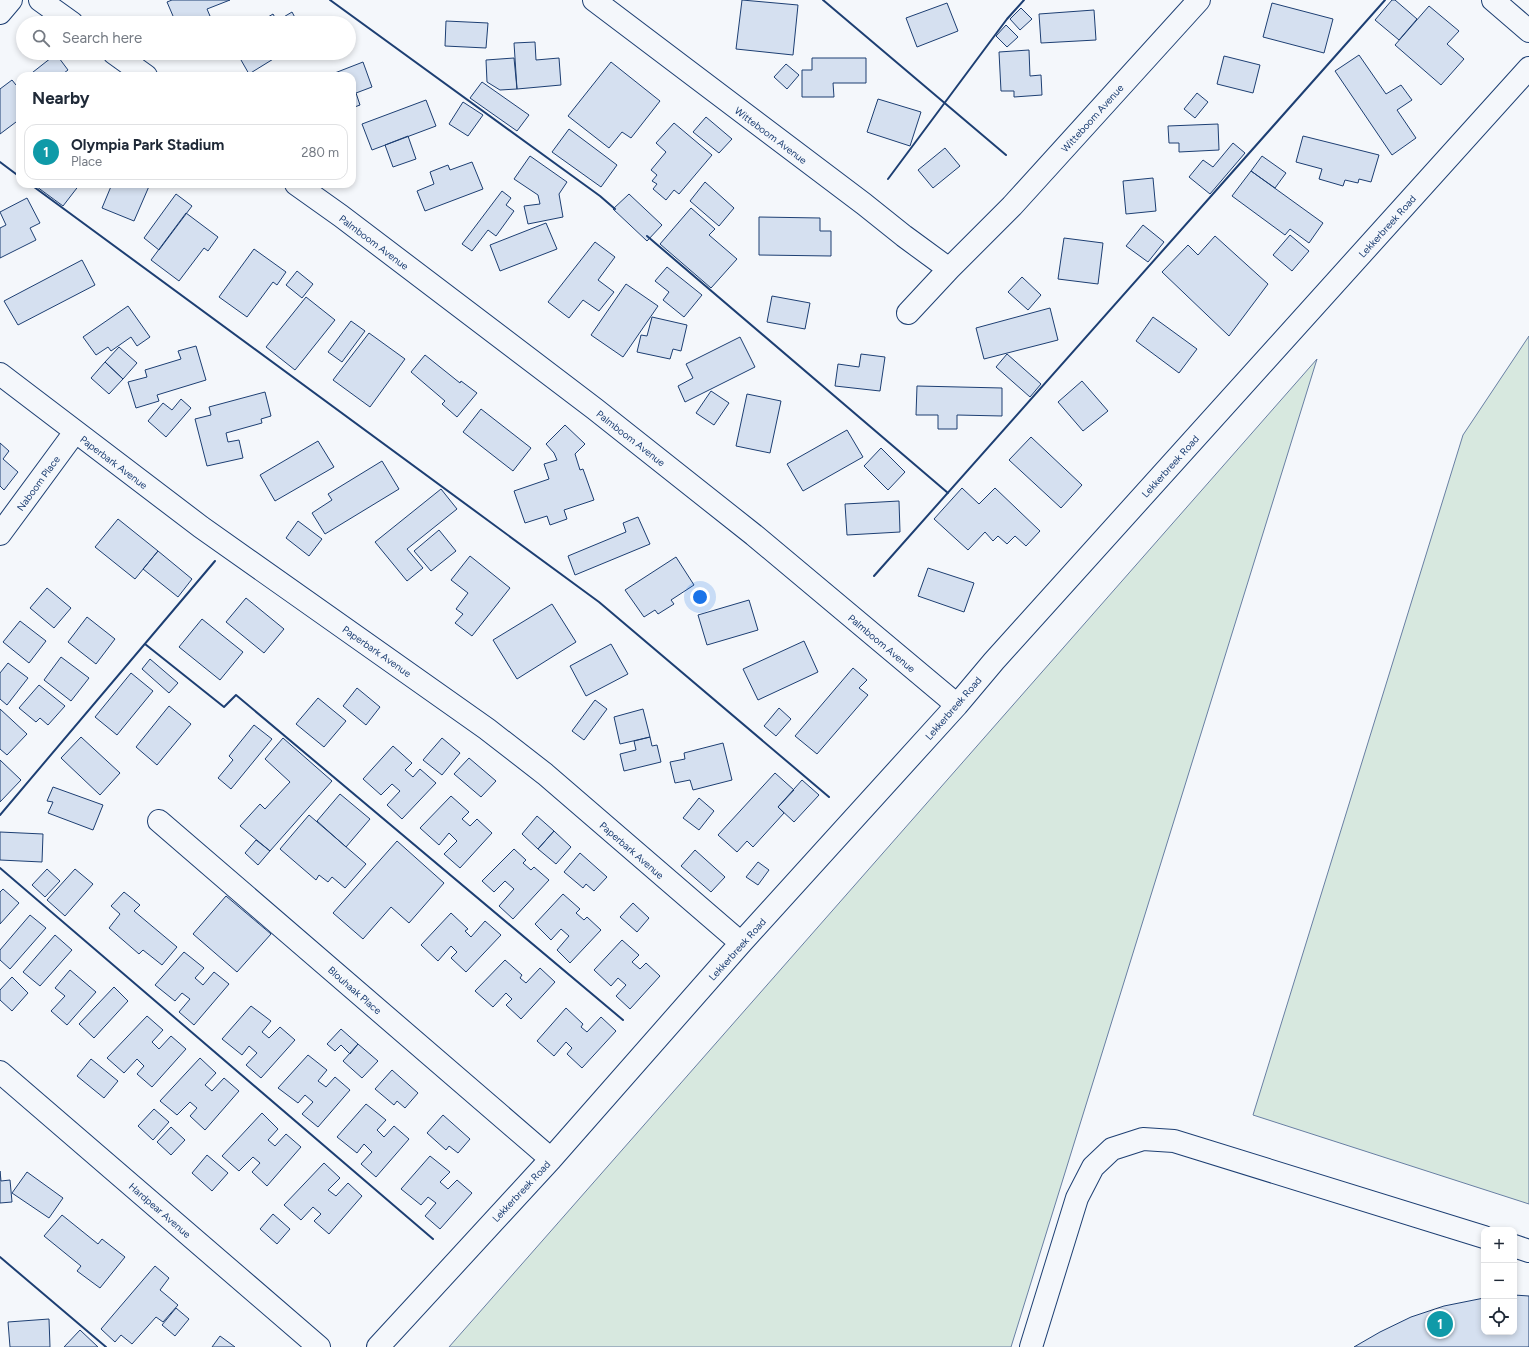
<!DOCTYPE html>
<html lang="en">
<head>
<meta charset="utf-8">
<style>
	body { margin:0; font-family:Figtree,sans-serif; background:#f6f6f7; color:#1f2937 }
	.controls { position:absolute; right:12px; bottom:12px; display:grid; overflow:hidden; border-radius:8px; box-shadow:0 2px 6px #0003 }
	.controls button { width:36px; height:36px; display:grid; place-items:center; padding:0; border:0; border-bottom:1px solid #e0e1e3; background:#fff; color:#1f2937; font:20px sans-serif }
	.you { position:absolute; left:700px; top:597px; width:14px; height:14px; margin:-10px; border:3px solid #fff; border-radius:50%; background:#1a73e8; box-shadow:0 0 0 6px #1a73e833 }
	.badge { display:grid; place-items:center; width:26px; height:26px; border-radius:50%; background:#db2777; color:#fff; font-size:13px; font-weight:700 }
	.pin { position:absolute; translate:-50% -50%; border:2px solid #fff; box-shadow:0 1px 4px #0006 }
	.list { margin:0; padding:0; list-style:none }
	h2 { display:flex; justify-content:space-between; align-items:center; height:52px; margin:0; padding:0 16px; font-size:17px }
	h2 small { font-size:13px; font-weight:400; color:#747a83 }
	.list li { display:grid; grid-template-columns:26px 1fr auto; gap:12px; align-items:center; box-sizing:border-box; height:56px; margin:0 8px 8px; padding:0 8px; border:1px solid #e0e1e3; border-radius:12px }
	.list b { display:block; font-size:15px; white-space:nowrap }
	.list p { margin:0; font-size:13px; white-space:nowrap; color:#747a83 }
	.list em { font-size:13px; font-style:normal; color:#747a83 }
	.icon { flex:none; width:22px; height:22px; fill:none; stroke:currentColor; stroke-width:2; stroke-linecap:round; stroke-linejoin:round }
	.map { position:relative; flex:none; width:1529px; height:1347px; overflow:hidden }
	.search { position:absolute; background:#fff; box-shadow:0 2px 6px #0003; left:16px; top:16px; width:340px; height:44px; display:flex; align-items:center; gap:10px; box-sizing:border-box; padding:0 14px; border-radius:22px; color:#747a83; font-size:15px }
	.panel { position:absolute; background:#fff; box-shadow:0 2px 6px #0003; left:16px; top:72px; width:340px; height:116px; border-radius:12px }
	.map>svg:first-child { display:block }
	.green { fill:#d7e8df; stroke:#687fa3 }
	.building { fill:#d5e0f0; stroke:#1d3f73 }
	.lines { fill:none; stroke-linecap:round; stroke-linejoin:round }
	.minor-casing { stroke:#1d3f73; stroke-width:24 }
	.minor { stroke:#f4f7fb; stroke-width:22 }
	.wall { stroke:#1d3f73; stroke-width:2 }
	.labels { text-anchor:middle; stroke-width:3; stroke-linejoin:round; paint-order:stroke }
	.street-label { font-size:10px; fill:#1d3f73; stroke:#f4f7fb }
</style>
</head>
<body>
<div class="map">
<svg width="1529" height="1347" viewBox="0 0 1529 1347">
	<rect width="100%" height="100%" fill="#f4f7fb"/>
	<path class="green" d="M1529,336V1204L1253,1115L1463,435Z
		M1317,359L1011,1347H449Z"/>
	<path class="building" d="M172,0H230L207,9L210,16L192,23H176L167,2Z
		M742,0L798,5L793,55L736,49Z
		M1392,0H1395L1417,19L1399,40L1375,20Z
		M947,3L958,31L917,47L906,18Z
		M1272,3L1333,19L1324,53L1263,37Z
		M1429,6L1459,31L1447,44L1464,59L1441,85L1395,45Z
		M1021,8L1032,19L1020,30L1010,19Z
		M1094,10L1096,40L1041,43L1039,14Z
		M292,12L298,23H258L273,14L277,21Z
		M446,21L488,23L486,48L445,46Z
		M1006,25L1018,37L1007,47L996,36Z
		M535,42L536,60L559,58L561,85L517,89L514,43Z
		M1029,50L1030,76L1041,75L1042,95L1014,97V91H1001L999,52Z
		M237,53H283L249,74Z
		M56,54L68,70L60,76H28Z
		M1359,55L1386,94L1401,85L1412,100L1397,110L1416,138L1392,155L1335,71Z
		M1224,56L1260,65L1253,93L1217,84Z
		M514,58L517,89L500,90L487,82L486,60Z
		M812,58H866V83H833L834,97H802V70H812Z
		M363,62L372,87L356,93L360,105L352,108V76H327Z
		M611,62L660,101L631,138L622,132L609,148L568,116Z
		M786,64L799,75L787,89L774,77Z
		M12,80L16,85L20,82V119L0,134V89Z
		M482,82L529,115L517,131L470,98Z
		M1197,93L1208,102L1195,118L1184,109Z
		M878,99L921,112L910,146L867,132Z
		M426,100L436,126L372,150L362,124Z
		M463,102L483,115L468,136L449,124Z
		M706,117L732,139L719,153L693,132Z
		M674,123L712,155L679,194L674,190L666,200L653,189L657,184L652,181L657,175L651,170L666,152L656,143Z
		M1218,124L1219,150L1179,152V143H1169L1168,126Z
		M569,129L617,165L601,187L552,152Z
		M408,136L416,159L393,167L385,145Z
		M1303,136L1379,155L1371,182L1359,179L1358,183L1345,180L1343,186L1319,179L1322,169L1296,162Z
		M1233,143L1245,153L1210,194L1189,177L1203,160L1213,167Z
		M945,148L960,166L933,188L918,170Z
		M530,156L567,182L559,194L563,217L528,224L524,206L540,204L538,195L514,179Z
		M1262,156L1286,173L1275,188L1251,171Z
		M472,162L483,189L425,211L417,191L434,184L430,172L448,165L450,170Z
		M1251,171L1323,223L1309,243L1290,229L1285,235L1232,196Z
		M1153,178L1156,211L1126,214L1123,181Z
		M705,182L734,208L719,226L690,201Z
		M33,184H80L63,206Z
		M112,184H150L134,221L102,208Z
		M502,191L511,198L506,205L514,211L496,236L488,230L472,251L462,244Z
		M176,194L192,206L159,250L144,238Z
		M629,194L662,225L647,241L613,209Z
		M27,198L40,223L30,228L36,240L0,258V228L6,225L0,212Z
		M691,208L715,229L709,235L737,259L711,288L660,244Z
		M186,213L218,237L208,251L204,248L179,281L151,260Z
		M759,217L820,218V231H831V256L759,255Z
		M546,223L557,249L500,271L490,245Z
		M1143,225L1164,242L1148,262L1126,246Z
		M1290,235L1309,251L1292,271L1273,255Z
		M1215,236L1268,284L1229,336L1162,272L1188,245L1198,255Z
		M1064,238L1103,243L1098,284L1058,279Z
		M595,242L615,257L598,280L614,292L599,311L583,300L569,318L548,302Z
		M254,249L286,272L277,285L273,282L247,317L219,297Z
		M82,260L95,285L18,325L4,301Z
		M667,267L702,295L684,317L663,300L669,292L655,281Z
		M297,271L313,284L302,298L286,285Z
		M1022,277L1041,295L1028,310L1008,292Z
		M626,284L658,306L623,357L591,335Z
		M772,296L810,303L805,329L767,322Z
		M306,297L335,320L295,370L266,347Z
		M128,306L150,337L137,346L131,337L111,351L108,347L96,355L83,337Z
		M1050,308L1058,340L984,359L976,328Z
		M652,317L687,325L681,351L673,349L670,359L637,352L641,335L647,336Z
		M1153,317L1197,349L1179,373L1136,341Z
		M351,321L365,331L342,362L328,352Z
		M369,333L405,359L370,407L333,380Z
		M740,337L755,367L685,402L678,386L693,378L686,364Z
		M196,346L206,380L157,395L159,401L136,408L128,382L147,377L145,370L181,359L178,351Z
		M119,347L137,363L123,379L105,362Z
		M861,354L885,357L880,391L835,386L838,364L859,367Z
		M1007,354L1041,384L1030,397L996,367Z
		M425,355L460,383L461,381L477,393L457,417L442,404L445,401L411,372Z
		M105,362L123,379L109,394L91,378Z
		M1082,381L1108,411L1083,431L1058,402Z
		M917,386L1002,388V416L957,415V429H938V415H916Z
		M711,391L729,403L714,425L696,413Z
		M265,392L271,416L261,419L262,423L226,433L228,442L239,440L243,458L207,466L195,419L211,415L209,407Z
		M747,394L781,401L770,453L736,446Z
		M181,399L191,408L166,437L148,421L163,403L172,410Z
		M481,409L531,448L513,471L463,432Z
		M565,425L585,444L575,454L580,470L583,469L594,500L564,510L567,519L550,525L547,516L525,523L514,491L549,479L544,464L557,460L554,453L546,444Z
		M847,430L863,457L803,491L787,464Z
		M1031,437L1082,485L1061,508L1009,460Z
		M318,441L334,467L275,501L260,475Z
		M0,443L9,451L3,459L18,472L4,490L0,486Z
		M881,448L905,472L888,490L864,466Z
		M382,461L399,489L325,534L312,513L332,500L328,494Z
		M962,488L979,504L995,488L1040,531L1026,546L1015,536L1007,544L998,536L993,541L985,532L968,550L934,519Z
		M441,489L457,509L407,549L423,568L407,581L375,542Z
		M899,501L900,532L847,535L845,504Z
		M638,517L650,544L575,575L568,556L626,532L623,523Z
		M118,519L158,551L135,579L95,547Z
		M298,521L322,539L309,556L286,538Z
		M439,530L456,551L431,571L414,551Z
		M158,551L192,579L178,597L143,569Z
		M470,556L510,588L472,636L455,623L463,614L456,609L468,593L451,580Z
		M676,557L694,585L671,600L674,604L658,614L655,610L644,617L625,590Z
		M928,568L974,583L964,612L918,596Z
		M47,588L71,608L54,628L30,608Z
		M246,598L284,629L264,653L226,622Z
		M749,600L758,630L707,645L698,615Z
		M552,604L576,642L517,679L493,640Z
		M87,617L115,639L96,664L68,642Z
		M202,619L243,652L220,680L179,647Z
		M20,621L46,641L29,663L3,642Z
		M804,641L818,672L758,700L743,669Z
		M611,644L628,674L586,696L570,666Z
		M61,657L89,678L71,701L44,680Z
		M150,659L178,683L169,693L142,669Z
		M8,663L28,678L7,705L0,699V673Z
		M853,668L867,680L859,688L868,695L817,754L795,736Z
		M131,673L153,691L117,735L95,717Z
		M39,685L65,706L48,725L40,718L36,722L19,708Z
		M357,688L380,707L366,725L343,706Z
		M318,698L346,721L324,747L296,724Z
		M595,700L607,709L584,740L572,731Z
		M169,706L191,724L157,765L136,747Z
		M779,708L791,719L776,736L764,726Z
		M0,709L27,734L7,755L0,749Z
		M643,709L650,737L620,744L614,717Z
		M254,725L272,739L231,789L218,778L233,760L229,756Z
		M81,737L120,773L100,795L61,758Z
		M650,737L652,746L657,745L661,762L624,771L620,754L636,750L634,741Z
		M283,738L332,781L270,851L240,826L260,804L265,809L290,782L265,759Z
		M442,738L460,753L442,775L423,760Z
		M723,743L732,780L693,790L690,780L675,783L670,762L685,759L684,753Z
		M393,746L412,763L405,770L413,777L420,769L436,783L402,819L387,805L400,791L392,784L381,795L363,779Z
		M469,758L496,781L481,797L454,774Z
		M0,760L21,780L0,802Z
		M775,773L794,790L778,807L784,813L753,847L747,841L737,852L718,835Z
		M802,780L819,795L794,822L778,807Z
		M53,787L103,805L93,830L48,813L53,802L47,801Z
		M340,794L370,819L346,847L317,821Z
		M451,796L469,812L462,819L470,826L477,819L492,833L460,868L444,854L457,841L449,833L439,845L420,828Z
		M699,798L714,811L699,830L683,818Z
		M309,815L366,864L345,888L332,877L328,882L319,875L316,880L280,849Z
		M537,816L554,831L538,849L522,834Z
		M554,831L571,847L556,864L538,849Z
		M0,832L43,834L42,862L0,860Z
		M256,840L270,851L258,865L245,853Z
		M397,841L444,883L409,923L391,907L363,939L333,913Z
		M514,849L526,860L523,863L531,870L534,867L549,880L513,919L499,906L514,889L505,881L494,892L482,881Z
		M695,850L725,877L711,892L681,866Z
		M580,853L607,877L594,891L586,884L583,888L564,872Z
		M758,862L769,870L758,885L746,877Z
		M47,869L60,881L45,897L32,885Z
		M75,869L93,884L65,916L47,900Z
		M3,889L19,903L0,924V892Z
		M124,892L140,905L134,911L177,947L162,965L143,950L139,954L109,928L120,914L111,906Z
		M563,894L580,909L576,913L584,920L587,917L601,930L570,963L557,950L569,936L561,929L551,940L535,924Z
		M226,896L271,934L237,972L193,934Z
		M633,903L649,918L637,932L620,917Z
		M451,913L468,929L465,931L471,937L485,921L501,935L466,972L451,958L457,952L451,946L438,961L421,945Z
		M30,915L46,928L10,969L0,960V950Z
		M55,935L72,950L40,986L23,972Z
		M622,940L639,955L632,962L640,969L646,963L660,976L630,1009L616,996L626,985L618,978L611,986L594,970Z
		M184,952L204,968L195,978L203,985L214,972L229,984L194,1025L179,1012L190,999L182,993L175,1001L155,985Z
		M505,960L522,975L520,978L526,983L540,968L555,982L521,1019L506,1005L512,999L506,993L493,1007L475,991Z
		M70,970L96,992L67,1025L51,1011L65,996L55,988Z
		M12,977L28,993L12,1011L0,1000V990Z
		M114,987L128,1001L94,1038L79,1024Z
		M251,1006L271,1021L262,1032L269,1038L280,1027L295,1040L261,1078L246,1065L257,1053L249,1046L242,1055L222,1039Z
		M566,1008L583,1024L581,1027L587,1032L601,1017L616,1031L582,1068L567,1054L572,1048L566,1042L554,1056L537,1041Z
		M147,1016L163,1030L152,1042L159,1049L171,1036L186,1049L152,1087L137,1074L144,1066L137,1059L124,1073L107,1058Z
		M341,1029L358,1044L350,1054L341,1045L335,1051L327,1044Z
		M358,1044L378,1061L362,1078L343,1061Z
		M308,1055L327,1070L318,1081L326,1087L335,1077L350,1090L318,1127L302,1114L313,1102L305,1095L298,1103L278,1088Z
		M200,1058L216,1073L205,1085L212,1091L224,1078L239,1091L205,1130L190,1116L197,1108L190,1102L177,1115L160,1101Z
		M91,1059L118,1081L104,1098L77,1076Z
		M392,1070L418,1093L405,1108L397,1101L394,1105L375,1089Z
		M366,1104L386,1120L377,1130L384,1137L394,1126L409,1139L376,1177L361,1164L372,1152L364,1144L357,1153L337,1137Z
		M154,1109L169,1122L153,1140L138,1126Z
		M262,1113L278,1129L268,1140L275,1146L286,1134L301,1147L267,1186L252,1172L260,1163L253,1157L239,1171L222,1156Z
		M443,1115L470,1139L458,1153L449,1146L446,1150L427,1133Z
		M171,1127L185,1140L171,1155L157,1142Z
		M207,1155L228,1173L212,1191L192,1173Z
		M430,1156L450,1172L440,1182L448,1189L457,1180L472,1193L440,1229L425,1216L436,1203L428,1197L421,1205L401,1189Z
		M324,1163L340,1178L328,1190L336,1196L348,1183L362,1196L329,1234L314,1221L321,1214L313,1207L301,1220L284,1205Z
		M0,1171L1,1181L10,1180L12,1202L0,1203Z
		M27,1172L63,1198L49,1218L12,1193Z
		M273,1214L290,1229L277,1244L260,1229Z
		M62,1215L98,1244L102,1239L125,1257L100,1288L77,1271L81,1266L44,1236Z
		M155,1266L169,1278L160,1290L178,1305L163,1322L156,1317L132,1344L121,1335L115,1342L101,1329Z
		M1514,1295L1529,1296V1347H1354L1380,1332L1411,1317L1444,1306L1484,1298V1332H1514Z
		M176,1308L189,1319L175,1336L162,1325Z
		M49,1319L50,1347H10L8,1322Z
		M80,1330L98,1347H64Z
		M220,1336L235,1347H212Z"/>
	<g class="lines">
		<defs>
			<path id="minor" d="M40,0L72,23
				M594,0L864,204L904,236L949,269L1012,206L1199,0
				M1493,0L1529,31
				M0,13L11,0
				M114,53L146,76
				M296,184L341,216L595,409L754,535L957,705
				M908,313L949,269
				M0,374L201,527L487,729L545,774L741,943
				M0,534L75,432
				M159,821L551,1159
				M0,1072L319,1347
				M1514,1246L1529,1251
				M378,1347L551,1159L741,943L957,705L994,661L1529,68
				M1031,1347L1077,1198L1093,1167L1112,1149L1143,1139L1174,1141L1484,1237"/>
		</defs>
		<use href="#minor" class="minor-casing"/>
		<use href="#minor" class="minor"/>
		<path class="wall" d="M330,0L600,196L615,209
			M823,0L1006,155
			M0,162L20,177
			M888,179L1007,19L1024,0
			M30,184L599,602L829,797
			M647,236L948,493
			M874,576L1385,0
			M145,644L224,707L236,695L623,1020
			M0,815L215,561
			M0,868L433,1239
			M0,1257L106,1347"/>
	</g>
	<g class="labels">
		<g class="street-label">
			<text transform="translate(1092 118) rotate(-48)" y="4">Witteboom Avenue</text>
			<text transform="translate(771 135) rotate(37)" y="4">Witteboom Avenue</text>
			<text transform="translate(1387 226) rotate(-48)" y="4">Lekkerbreek Road</text>
			<text transform="translate(374 242) rotate(37)" y="4">Palmboom Avenue</text>
			<text transform="translate(631 438) rotate(38)" y="4">Palmboom Avenue</text>
			<text transform="translate(114 462) rotate(37)" y="4">Paperbark Avenue</text>
			<text transform="translate(1170 466) rotate(-48)" y="4">Lekkerbreek Road</text>
			<text transform="translate(38 483) rotate(-54)" y="4">Naboom Place</text>
			<text transform="translate(882 643) rotate(40)" y="4">Palmboom Avenue</text>
			<text transform="translate(377 651) rotate(35)" y="4">Paperbark Avenue</text>
			<text transform="translate(953 708) rotate(-49)" y="4">Lekkerbreek Road</text>
			<text transform="translate(632 850) rotate(41)" y="4">Paperbark Avenue</text>
			<text transform="translate(737 949) rotate(-48)" y="4">Lekkerbreek Road</text>
			<text transform="translate(355 990) rotate(41)" y="4">Blouhaak Place</text>
			<text transform="translate(521 1191) rotate(-47)" y="4">Lekkerbreek Road</text>
			<text transform="translate(160 1210) rotate(41)" y="4">Hardpear Avenue</text>
		</g>
	</g>
</svg>
<div class="controls">
<button>+</button>
<button>−</button>
<button><svg class="icon" aria-label="locate" viewBox="0 0 24 24"><circle cx="12" cy="12" r="6"/><path d="M12 2v4M12 18v4M2 12h4M18 12h4"/></svg></button>
</div>
<div class="you"></div>
<div class="pin badge" style="left:1440px;top:1324px;background:#0f9aa8">1</div>
<div class="search"><svg class="icon" aria-label="search" viewBox="0 0 24 24"><circle cx="10" cy="10" r="6"/><path d="M15 15l6 6"/></svg>Search here</div>
<section class="panel">
<h2>Nearby<small></small></h2>
<ul class="list">
<li><span class="badge" style="background:#0f9aa8">1</span><div><b>Olympia Park Stadium</b><p>Place</p></div><em>280 m</em></li>
</ul>
</section>
</div>
</body>
</html>
